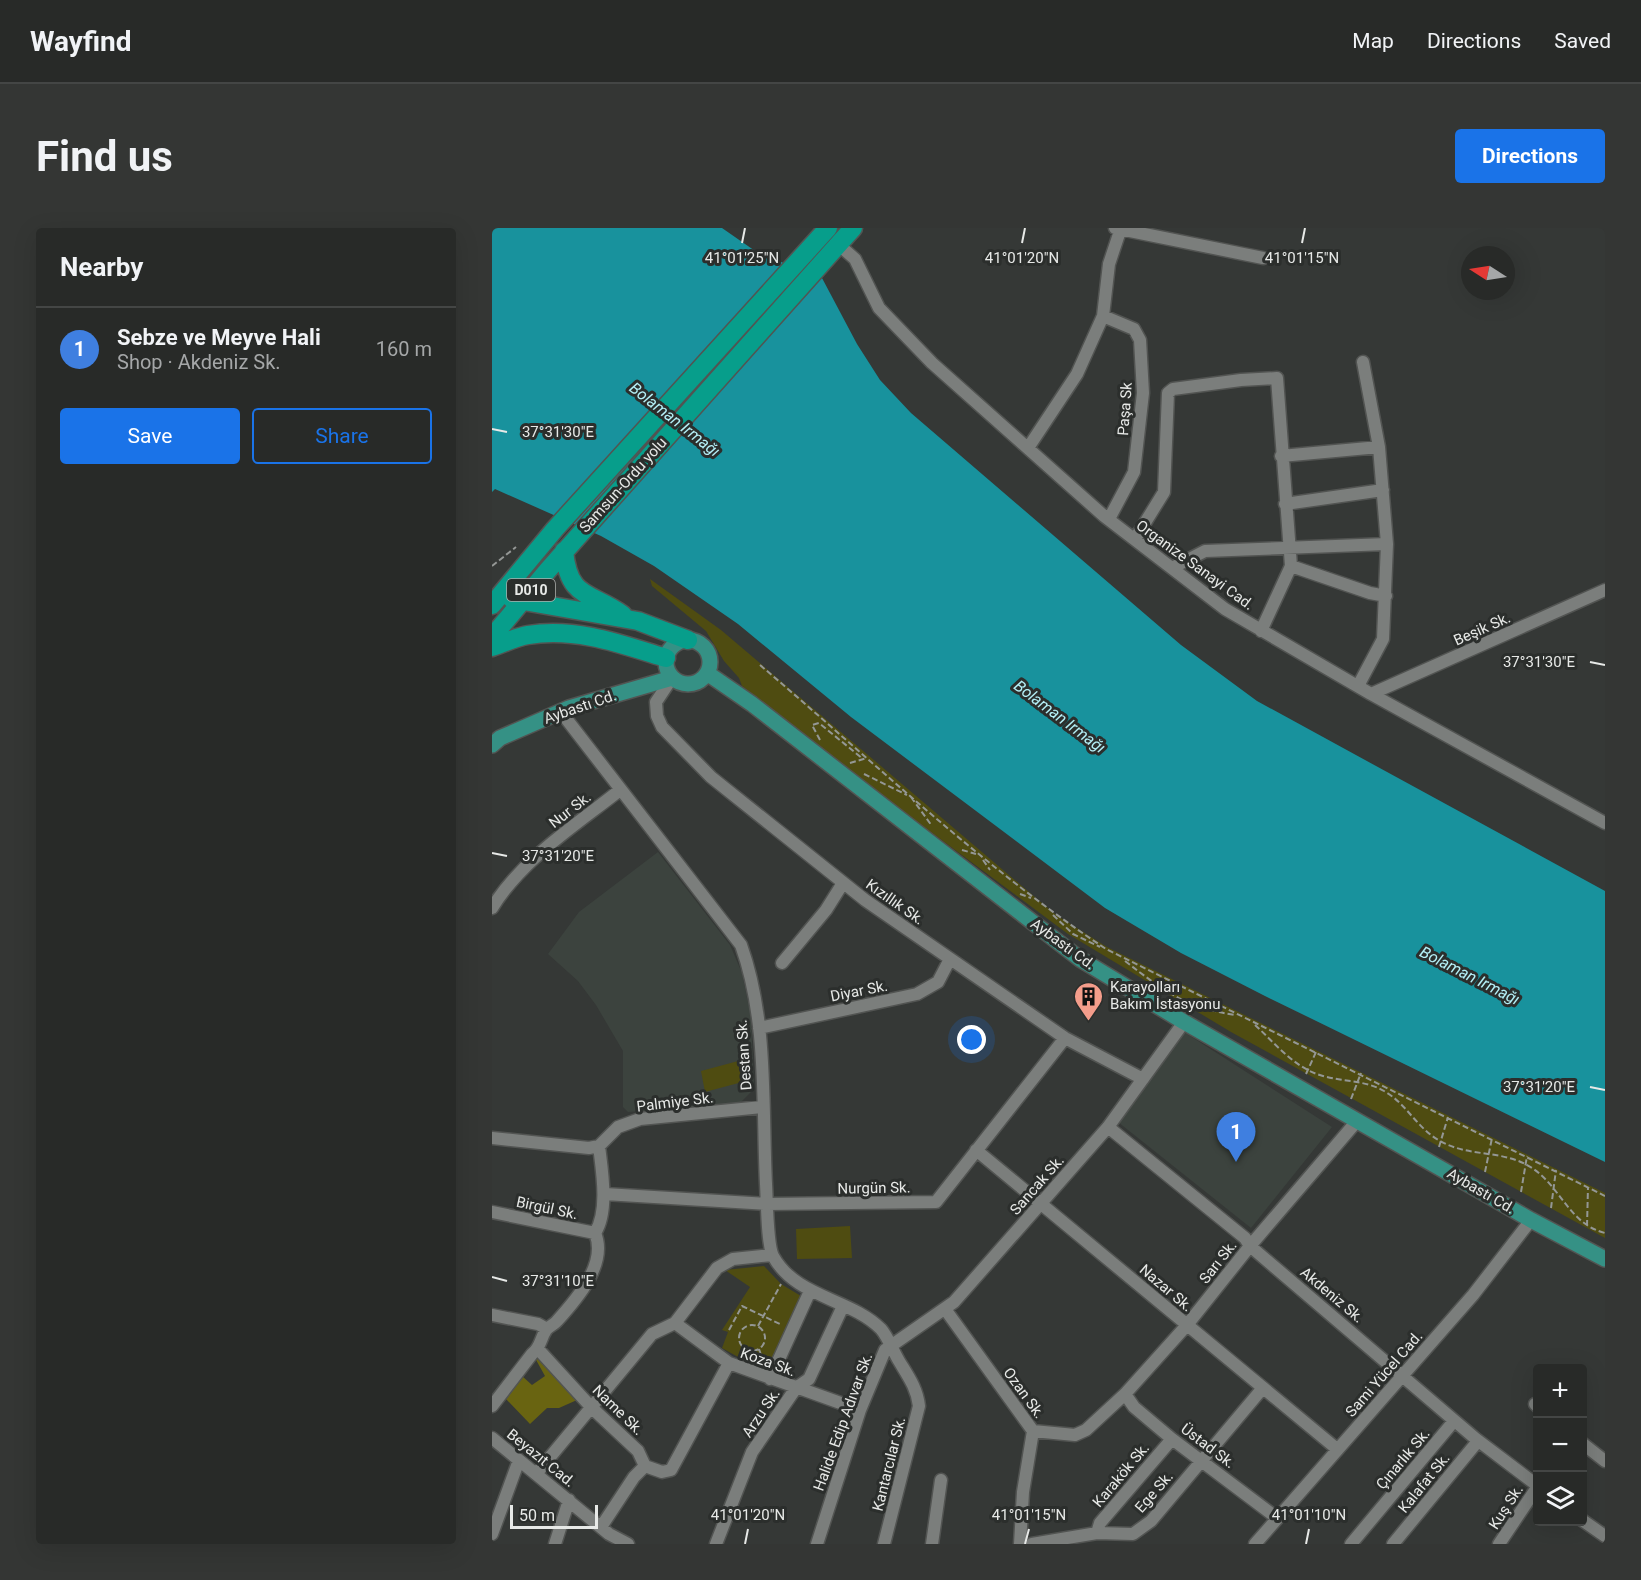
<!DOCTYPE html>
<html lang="en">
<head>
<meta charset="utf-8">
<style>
	body { margin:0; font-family:Roboto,sans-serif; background:#343634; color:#f1f3f6 }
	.controls { position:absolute; right:18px; bottom:18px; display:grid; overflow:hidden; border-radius:6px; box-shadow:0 6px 24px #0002 }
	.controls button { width:54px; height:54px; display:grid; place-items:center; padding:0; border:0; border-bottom:2px solid #444645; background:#282a28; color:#f1f3f6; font:30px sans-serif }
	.compass { position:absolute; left:969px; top:18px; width:54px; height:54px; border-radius:50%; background:#282a28; box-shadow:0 6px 24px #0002; rotate:282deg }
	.scale { position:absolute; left:18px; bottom:15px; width:88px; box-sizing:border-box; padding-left:6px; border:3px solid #e7e9e7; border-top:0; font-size:16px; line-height:21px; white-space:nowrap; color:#e7e9e7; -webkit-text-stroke:4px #2b2e2c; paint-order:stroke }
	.you { position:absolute; left:480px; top:812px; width:21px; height:21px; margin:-15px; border:4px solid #fff; border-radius:50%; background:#1a73e8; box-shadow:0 0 0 9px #1a73e833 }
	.badge { display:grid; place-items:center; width:39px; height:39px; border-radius:50%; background:#1a73e8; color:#fff; font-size:20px; font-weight:700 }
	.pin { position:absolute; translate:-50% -50px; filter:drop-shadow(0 2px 3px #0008) }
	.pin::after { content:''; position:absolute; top:32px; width:21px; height:18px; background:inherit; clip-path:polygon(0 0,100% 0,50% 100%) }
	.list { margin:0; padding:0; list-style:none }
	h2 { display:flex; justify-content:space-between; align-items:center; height:78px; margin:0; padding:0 24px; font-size:26px }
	h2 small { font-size:20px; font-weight:400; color:#a5a7a8 }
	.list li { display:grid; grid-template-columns:39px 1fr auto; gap:18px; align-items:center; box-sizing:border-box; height:84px; padding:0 24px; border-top:2px solid #444645 }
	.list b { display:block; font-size:22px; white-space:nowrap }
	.list p { margin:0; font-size:20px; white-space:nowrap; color:#a5a7a8 }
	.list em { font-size:20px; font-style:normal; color:#a5a7a8 }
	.actions { display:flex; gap:12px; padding:18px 24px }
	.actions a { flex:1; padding:14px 0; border:2px solid #1a73e8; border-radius:6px; text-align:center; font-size:21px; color:#1a73e8 }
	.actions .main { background:#1a73e8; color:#fff }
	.icon { flex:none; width:33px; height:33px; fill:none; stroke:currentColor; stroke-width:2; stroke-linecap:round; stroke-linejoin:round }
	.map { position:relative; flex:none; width:1113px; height:1316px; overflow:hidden; border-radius:6px }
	header { display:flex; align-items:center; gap:36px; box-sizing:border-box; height:84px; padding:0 30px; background:#282a28; border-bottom:2px solid #444645 }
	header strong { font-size:28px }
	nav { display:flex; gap:33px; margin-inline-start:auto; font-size:21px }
	.intro { display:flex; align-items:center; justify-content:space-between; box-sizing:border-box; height:144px; padding:0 36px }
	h1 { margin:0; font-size:42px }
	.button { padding:15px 27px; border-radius:6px; background:#1a73e8; color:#fff; font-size:21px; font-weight:700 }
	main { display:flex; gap:36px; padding:0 36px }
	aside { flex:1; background:#282a28; border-radius:6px; box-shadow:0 6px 24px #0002 }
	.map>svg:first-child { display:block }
	.built { fill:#3c433e }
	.green { fill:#4f4c11 }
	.forest { fill:#696411 }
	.water { fill:#18929d }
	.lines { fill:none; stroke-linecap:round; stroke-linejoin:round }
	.minor-casing { stroke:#525452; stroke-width:15 }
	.major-casing { stroke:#525452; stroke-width:18 }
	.highway-casing { stroke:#525452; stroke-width:21 }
	.path { stroke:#949795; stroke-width:2; stroke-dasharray:6 3; stroke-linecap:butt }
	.minor { stroke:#7b7e7c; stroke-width:12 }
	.major { stroke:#359185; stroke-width:15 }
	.highway { stroke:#079e8b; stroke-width:18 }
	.ticks { fill:none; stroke:#e7e9e7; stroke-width:2 }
	.labels { text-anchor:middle; stroke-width:6; stroke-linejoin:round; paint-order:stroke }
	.shield { fill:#2b2e2c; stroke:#afb1af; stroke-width:1.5 }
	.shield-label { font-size:14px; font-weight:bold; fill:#e7e9e7 }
	.street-label { font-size:15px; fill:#e7e9e7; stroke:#2b2e2c }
	.poi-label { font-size:15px; fill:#e7e9e7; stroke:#2b2e2c; text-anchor:start }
	.water-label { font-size:16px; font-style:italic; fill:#b4f0f7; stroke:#2b2e2c }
	.ticks-label { font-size:15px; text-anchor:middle; fill:#e7e9e7; stroke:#2b2e2c; stroke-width:6; stroke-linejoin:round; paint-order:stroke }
</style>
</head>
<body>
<header>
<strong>Wayfind</strong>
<nav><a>Map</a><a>Directions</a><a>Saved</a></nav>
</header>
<div class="intro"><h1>Find us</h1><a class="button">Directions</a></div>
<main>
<aside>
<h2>Nearby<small></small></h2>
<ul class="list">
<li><span class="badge" style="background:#3f7fe0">1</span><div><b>Sebze ve Meyve Hali</b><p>Shop · Akdeniz Sk.</p></div><em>160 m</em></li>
</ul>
<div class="actions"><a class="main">Save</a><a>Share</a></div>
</aside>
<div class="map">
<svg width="1113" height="1316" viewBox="0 0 1113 1316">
	<rect width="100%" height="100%" fill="#353836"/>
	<path class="built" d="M166,624L238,717L250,745L259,789L262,861L248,875L136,884L131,879V823L104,777L86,753L56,726L87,684Z
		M692,804L840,899L759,1000L626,894Z"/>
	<path class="green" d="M158,351L229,402L564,687L615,719L1113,965V1010L739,804L576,706L397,573L250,458L247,450L232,433L214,403L160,358Z
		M250,832L254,853L213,864L209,843Z
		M358,998L360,1030L305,1031L304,1001Z
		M272,1038L289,1056L309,1068L280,1138L271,1143L230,1120L236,1104L230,1102L258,1059L233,1042Z"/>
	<path class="forest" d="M43,1130H50L85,1172L67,1180H55L38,1196L14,1171L30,1148L40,1157L53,1148Z"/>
	<path class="water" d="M0,0H230L266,25L330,50L365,116L388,152L419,185L689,417L765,473L1113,663V934L771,767L689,725L613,680L359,489L246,396L162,338L109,308L3,261L0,264Z"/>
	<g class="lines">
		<defs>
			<path id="minor" d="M623,0L771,30
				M346,16L363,31L387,80L440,135L612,288L733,381L879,466L1113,595
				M611,88L642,101L648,112L651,165L642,244L617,291
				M536,220L585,146L611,88L617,36L629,0
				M789,228L887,219
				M793,276L891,262
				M643,311L672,264L676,165L681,161L749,152L785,150L799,338L769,403
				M799,338L878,365L894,368
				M680,340L713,323L895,316
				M180,450L164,474L165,488L170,499L219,549L373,672L573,810L651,851
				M866,458L891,411L895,316L887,219L871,134
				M879,466L1113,362
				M69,484L249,717C276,792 270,877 274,956C275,971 275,1017 281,1028C304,1070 358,1070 389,1101C396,1109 401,1123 407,1133C416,1148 425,1160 427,1178L392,1316
				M0,680C30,631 84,597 128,562
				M290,735L334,682L351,655
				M267,800L425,766L446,754L458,731
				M616,899L753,1010L758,1018L984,1211L1046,1258
				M0,910L97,920L107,918L126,899L148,891L270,879
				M484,922L845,1221
				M113,966L275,976L444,974L573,810
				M0,984L103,1005
				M453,1081L541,1203L531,1264L528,1316
				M0,1087L46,1096L55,1101
				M183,1095L237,1135L368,1182
				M46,1121L100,1180L146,1223L153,1238L170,1244L179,1242L237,1135
				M278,1151L318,1063
				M633,1166L642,1179L680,1211L785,1290
				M1043,1176L1046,1179
				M0,1178L40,1126C49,1119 48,1111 54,1102C57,1098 62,1097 65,1093C84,1072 116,1036 103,1005C117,983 110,943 107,918
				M541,1203L583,1207L594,1202L633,1166L695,1097L758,1018L865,893
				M0,1210L117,1306L136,1316
				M1090,1215L1113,1233
				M44,1246L160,1106L183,1095L225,1040L241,1031L280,1027
				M1090,1292L1113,1308
				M109,1299L142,1249L153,1238
				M605,1305L608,1295L680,1211
				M0,1306L27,1232
				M63,1316L77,1272
				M224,1316L260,1224L304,1160L317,1151L351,1078
				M325,1316L368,1182L393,1122L462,1074L616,899L692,794
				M440,1316L449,1252
				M540,1316L605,1305L641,1306L659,1293L770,1161
				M763,1316L981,1067L1039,992
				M859,1316L962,1193
				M901,1316L986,1213
				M1007,1316L1046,1258"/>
			<path id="major" d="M174 434a22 22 0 1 1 44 0a22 22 0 1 1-44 0Z
				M215,445L260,476L588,731L692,794L1039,992L1113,1031
				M0,517L8,510L77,480L180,450"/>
			<path id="highway" d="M72,323C77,372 98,363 131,387
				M20,371L146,393L196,412
				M0,377L63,301L336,0
				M0,409L56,342L361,0
				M0,419C12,415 24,409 36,407C84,399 129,416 174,430"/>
		</defs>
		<use href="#minor" class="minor-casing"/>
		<use href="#major" class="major-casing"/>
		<use href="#highway" class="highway-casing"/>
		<path class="path" d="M0,338L24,319
			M268,437C382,534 489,638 614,721L1113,968
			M328,512L320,497L327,495L371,531
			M358,535L375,530
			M372,546L415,567
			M419,569L440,598
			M470,622L484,626
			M491,632L498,642
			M528,666L539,670
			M561,687L581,706L608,719
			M633,733C672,763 694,780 744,787
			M763,797C784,816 802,840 831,848C852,854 873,852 892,863C917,877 925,903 954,916C982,929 1013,922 1040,940C1069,959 1077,996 1113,1005
			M814,846L824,824
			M859,871L869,845
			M947,919L956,889
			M993,944L1000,910
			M1029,964L1035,928
			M1059,980L1064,942
			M1095,998L1096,959
			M247 1110a13 13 0 1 1 26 0a13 13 0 1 1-26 0Z
			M266,1098L289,1056
			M237,1102L250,1078L290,1097
			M267,1121L272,1136"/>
		<use href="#minor" class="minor"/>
		<use href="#major" class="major"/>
		<use href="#highway" class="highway"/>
	</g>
	<path class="ticks" d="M250,15L253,0M530,15L533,0M810,15L813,0M0,201L15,204M1098,434L1113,437M0,625L15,628M1098,859L1113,862M0,1049L15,1053M253,1316L256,1301M533,1316L537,1301M814,1316L817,1301"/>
	<defs>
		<symbol id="building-pin" viewBox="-11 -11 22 30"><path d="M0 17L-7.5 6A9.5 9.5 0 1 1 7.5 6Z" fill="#f49d8b" stroke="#2b2e2c"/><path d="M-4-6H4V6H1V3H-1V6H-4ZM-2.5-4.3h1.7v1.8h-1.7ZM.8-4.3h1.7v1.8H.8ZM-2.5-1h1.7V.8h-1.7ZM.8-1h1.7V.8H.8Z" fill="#111"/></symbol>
	</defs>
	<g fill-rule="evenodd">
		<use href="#building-pin" x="580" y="752" width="33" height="45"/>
	</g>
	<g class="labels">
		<rect class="shield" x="15" y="351" width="48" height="22" rx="4.5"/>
		<g class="shield-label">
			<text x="39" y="367">D010</text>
		</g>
		<g class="street-label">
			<text transform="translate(633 181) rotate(-86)" y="5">Paşa Sk</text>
			<text transform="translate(131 257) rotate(-48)" y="5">Samsun-Ordu yolu</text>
			<text transform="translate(703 337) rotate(36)" y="5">Organize Sanayi Cad.</text>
			<text transform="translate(990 401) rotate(-24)" y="5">Beşik Sk.</text>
			<text transform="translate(88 479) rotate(-19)" y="5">Aybastı Cd.</text>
			<text transform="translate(78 582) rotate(-38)" y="5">Nur Sk.</text>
			<text transform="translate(403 674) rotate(35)" y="5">Kızıllık Sk.</text>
			<text transform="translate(571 716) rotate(36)" y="5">Aybastı Cd.</text>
			<text transform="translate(367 763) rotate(-11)" y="5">Diyar Sk.</text>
			<text transform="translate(252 827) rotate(-94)" y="5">Destan Sk.</text>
			<text transform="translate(183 874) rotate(-7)" y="5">Palmiye Sk.</text>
			<text transform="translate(545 957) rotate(-49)" y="5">Sancak Sk.</text>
			<text transform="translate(382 960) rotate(-1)" y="5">Nurgün Sk.</text>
			<text transform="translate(989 963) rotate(30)" y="5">Aybastı Cd.</text>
			<text transform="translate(55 980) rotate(12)" y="5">Birgül Sk.</text>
			<text transform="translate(726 1034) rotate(-52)" y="5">Sarı Sk.</text>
			<text transform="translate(674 1060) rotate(40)" y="5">Nazar Sk.</text>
			<text transform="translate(840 1067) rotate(40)" y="5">Akdeniz Sk.</text>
			<text transform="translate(276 1134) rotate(20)" y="5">Koza Sk.</text>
			<text transform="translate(892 1146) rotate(-49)" y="5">Sami Yücel Cad.</text>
			<text transform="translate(532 1165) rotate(54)" y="5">Ozan Sk.</text>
			<text transform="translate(126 1182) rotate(44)" y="5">Name Sk.</text>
			<text transform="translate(269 1185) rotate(-56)" y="5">Arzu Sk.</text>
			<text transform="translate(351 1194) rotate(-70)" y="5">Halide Edip Adıvar Sk.</text>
			<text transform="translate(716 1218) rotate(37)" y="5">Üstad Sk.</text>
			<text transform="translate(49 1230) rotate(39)" y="5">Beyazıt Cad.</text>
			<text transform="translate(911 1231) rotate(-50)" y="5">Çınarlık Sk.</text>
			<text transform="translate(397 1236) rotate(-76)" y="5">Kantarcılar Sk.</text>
			<text transform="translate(629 1247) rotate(-50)" y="5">Karakök Sk.</text>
			<text transform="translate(932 1255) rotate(-51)" y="5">Kalafat Sk.</text>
			<text transform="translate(662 1264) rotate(-49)" y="5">Ege Sk.</text>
			<text transform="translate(1014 1279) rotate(-57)" y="5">Kuş Sk.</text>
		</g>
		<g class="poi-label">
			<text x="618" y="764">Karayolları<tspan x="618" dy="17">Bakım İstasyonu</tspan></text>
		</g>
		<g class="water-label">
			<text transform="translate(183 191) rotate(38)" y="6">Bolaman Irmağı</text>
			<text transform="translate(568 488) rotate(37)" y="6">Bolaman Irmağı</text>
			<text transform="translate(978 747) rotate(27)" y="6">Bolaman Irmağı</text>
		</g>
	</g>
	<g class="ticks-label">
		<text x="250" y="35">41°01'25"N</text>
		<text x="530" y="35">41°01'20"N</text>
		<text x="810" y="35">41°01'15"N</text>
		<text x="66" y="209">37°31'30"E</text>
		<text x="1047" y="439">37°31'30"E</text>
		<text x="66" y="633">37°31'20"E</text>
		<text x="1047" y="864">37°31'20"E</text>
		<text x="66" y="1058">37°31'10"E</text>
		<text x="256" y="1292">41°01'20"N</text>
		<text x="537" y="1292">41°01'15"N</text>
		<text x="817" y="1292">41°01'10"N</text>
	</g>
</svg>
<div class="controls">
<button>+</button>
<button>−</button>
<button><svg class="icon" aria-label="layers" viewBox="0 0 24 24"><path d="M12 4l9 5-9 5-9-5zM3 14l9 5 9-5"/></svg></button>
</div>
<svg class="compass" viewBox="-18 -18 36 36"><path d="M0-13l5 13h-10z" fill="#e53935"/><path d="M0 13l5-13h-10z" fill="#a5a7a8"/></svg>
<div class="scale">50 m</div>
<div class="you"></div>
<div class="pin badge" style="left:744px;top:934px;background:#3f7fe0">1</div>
</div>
</main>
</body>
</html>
